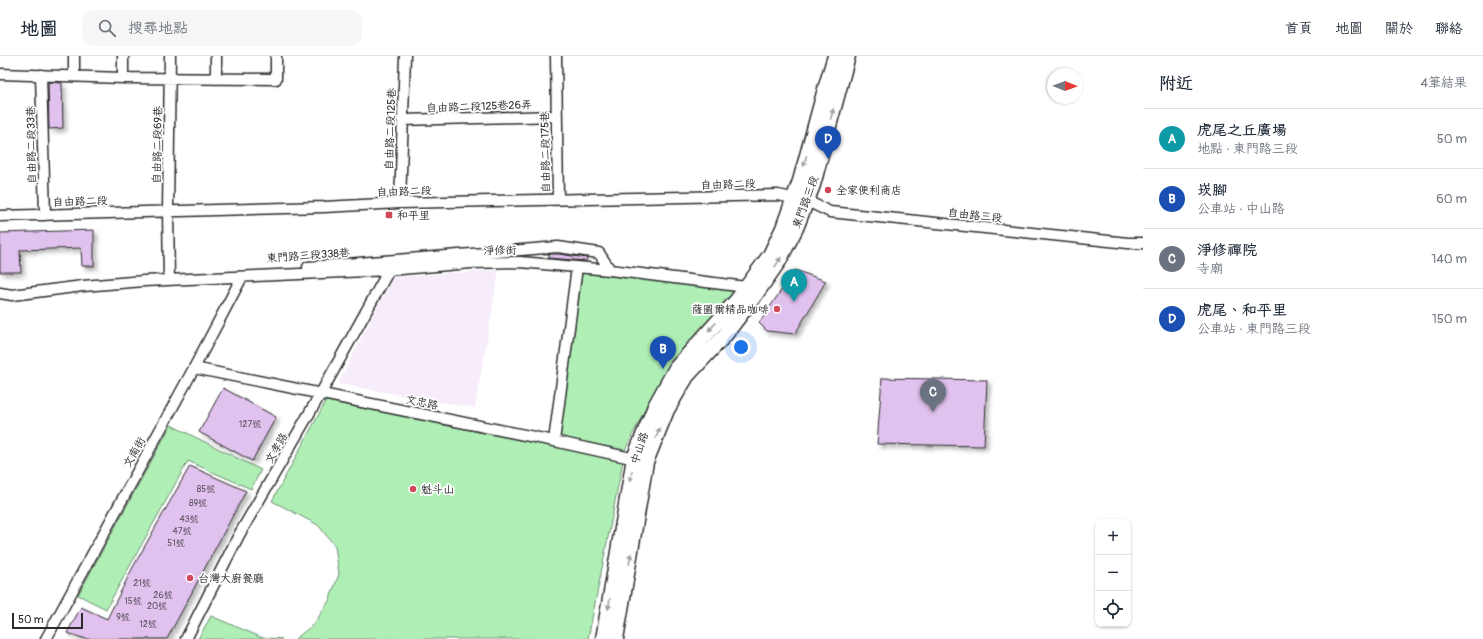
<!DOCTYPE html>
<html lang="zh-TW">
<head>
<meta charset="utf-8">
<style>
	body { margin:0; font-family:Pangolin,"LXGW WenKai TC",sans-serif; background:#f6f6f7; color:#1f2937 }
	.controls { position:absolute; right:12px; bottom:12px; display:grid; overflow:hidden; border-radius:8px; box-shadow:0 1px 3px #0004 }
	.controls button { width:36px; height:36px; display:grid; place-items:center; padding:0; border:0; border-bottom:1px solid #e0e1e3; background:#fff; color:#1f2937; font:20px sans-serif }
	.compass { position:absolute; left:1047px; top:12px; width:36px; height:36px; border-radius:50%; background:#fff; box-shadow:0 1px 3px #0004; rotate:91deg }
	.scale { position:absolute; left:12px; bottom:10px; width:71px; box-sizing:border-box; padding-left:4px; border:2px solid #2b2b2b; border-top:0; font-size:11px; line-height:14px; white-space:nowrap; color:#2b2b2b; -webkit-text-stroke:3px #fff; paint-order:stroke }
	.you { position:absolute; left:741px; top:291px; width:14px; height:14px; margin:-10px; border:3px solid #fff; border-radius:50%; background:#1a73e8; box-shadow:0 0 0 6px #1a73e833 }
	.badge { display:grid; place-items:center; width:26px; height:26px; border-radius:50%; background:#db2777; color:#fff; font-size:13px; font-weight:700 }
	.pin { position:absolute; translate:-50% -33px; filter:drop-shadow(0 1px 2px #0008) }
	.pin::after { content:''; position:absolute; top:21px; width:14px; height:12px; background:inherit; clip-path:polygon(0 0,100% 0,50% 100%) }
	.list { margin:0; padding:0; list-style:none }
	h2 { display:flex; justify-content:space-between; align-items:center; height:52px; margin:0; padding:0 16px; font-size:17px }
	h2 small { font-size:13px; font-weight:400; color:#747a83 }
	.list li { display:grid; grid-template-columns:26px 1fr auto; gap:12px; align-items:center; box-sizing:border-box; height:60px; padding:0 16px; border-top:1px solid #e0e1e3 }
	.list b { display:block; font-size:15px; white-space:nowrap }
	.list p { margin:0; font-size:13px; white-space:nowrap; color:#747a83 }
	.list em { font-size:13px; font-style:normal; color:#747a83 }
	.icon { flex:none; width:22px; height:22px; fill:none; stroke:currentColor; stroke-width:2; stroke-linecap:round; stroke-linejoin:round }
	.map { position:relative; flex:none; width:1143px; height:583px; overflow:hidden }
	header { display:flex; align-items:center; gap:24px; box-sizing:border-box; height:56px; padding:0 20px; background:#fff; border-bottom:1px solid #e0e1e3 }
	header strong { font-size:19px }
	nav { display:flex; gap:22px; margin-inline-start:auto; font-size:14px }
	.search { width:280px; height:36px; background:#f6f6f7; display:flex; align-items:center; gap:10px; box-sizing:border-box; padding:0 14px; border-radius:12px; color:#747a83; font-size:15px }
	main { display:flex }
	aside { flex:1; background:#fff }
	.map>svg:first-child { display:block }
	.built { fill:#f6ecfa }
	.green { fill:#afefb6; stroke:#6d8d70 }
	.building { fill:#e1c1ee; stroke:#2b2b2b; filter:url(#shadow) }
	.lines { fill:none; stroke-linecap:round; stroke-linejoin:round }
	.street-casing { stroke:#2b2b2b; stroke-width:13 }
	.secondary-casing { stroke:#2b2b2b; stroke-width:17 }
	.street { stroke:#fff; stroke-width:10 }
	.secondary { stroke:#fff; stroke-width:14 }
	.oneway { fill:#a0a0a0 }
	.poi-dot { fill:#d1495b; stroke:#fff; stroke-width:1.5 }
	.labels { text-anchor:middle; stroke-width:3.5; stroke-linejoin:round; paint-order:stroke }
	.number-label { font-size:9px; fill:#58505c }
	.street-label { font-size:11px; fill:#2b2b2b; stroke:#fff }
	.poi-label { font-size:11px; fill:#2b2b2b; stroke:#fff; text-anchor:start }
</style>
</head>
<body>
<header>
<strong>地圖</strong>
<div class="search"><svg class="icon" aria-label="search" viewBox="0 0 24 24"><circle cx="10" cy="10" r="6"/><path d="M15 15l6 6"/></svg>搜尋地點</div>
<nav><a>首頁</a><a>地圖</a><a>關於</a><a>聯絡</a></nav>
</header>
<main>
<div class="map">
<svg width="1143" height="583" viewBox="0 0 1143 583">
	<defs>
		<filter id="shadow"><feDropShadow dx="3.5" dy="3.5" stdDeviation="2" flood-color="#0004"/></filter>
	</defs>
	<rect width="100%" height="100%" fill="#fff"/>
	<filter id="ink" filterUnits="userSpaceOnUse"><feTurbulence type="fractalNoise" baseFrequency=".025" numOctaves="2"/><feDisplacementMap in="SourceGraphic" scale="8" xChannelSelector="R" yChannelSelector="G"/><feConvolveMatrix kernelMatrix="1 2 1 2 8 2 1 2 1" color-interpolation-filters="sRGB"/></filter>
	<g filter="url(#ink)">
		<path class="built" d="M499,214L475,352L338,328L393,221Z"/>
		<path class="green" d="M582,217L740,234C726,248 709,262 697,277C667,312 645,352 625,394L560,381Z
			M326,345L623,405L588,583H295L314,568L329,545L339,518L335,490L318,469L272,445Z
			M171,369L261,414L251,433L188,405L106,553L78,539Z
			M211,560L263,582L282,583H198Z"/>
		<path class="building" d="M48,26L62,27L63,72L49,73Z
			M94,174V210H82L81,192L20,194L21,216H0V177Z
			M549,198H558L587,202L586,205L549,202Z
			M795,214L826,225L795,278L767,275L759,267Z
			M882,322L987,324L984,390L877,388Z
			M223,332L276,361L252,405L199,376Z
			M190,410L246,435L167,583H86L67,577L81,551L107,563L133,511Z"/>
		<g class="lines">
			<defs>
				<path id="street" d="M216,0V23
					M556,0L558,143
					M0,18L123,22L276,23V0
					M41,19L45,159
					M74,20V0
					M123,22V0
					M402,64L557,60
					M400,147L405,0
					M0,160L324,151L400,147L778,139L807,145L830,156L1128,187H1143
					M308,211L558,191L599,197L610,214
					M169,224L168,155L170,0
					M0,237L12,239L83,230L144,225L389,214L471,207L520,206L610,214L746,231L750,234
					M194,312L554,385L640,404
					M554,385L577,211
					M46,583L194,312L242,221
					M186,583L239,479L321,337L389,214"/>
				<path id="secondary" d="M603,583L634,402L655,350L676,312L737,244L770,199L783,172L800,125L825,33L835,0
					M616,583L646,406L667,354L687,320L725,279L756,238L779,205L796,172L813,129L848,0"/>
			</defs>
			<use href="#street" class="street-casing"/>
			<use href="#secondary" class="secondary-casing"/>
			<use href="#street" class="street"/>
			<use href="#secondary" class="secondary"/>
		</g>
		<defs><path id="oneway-solid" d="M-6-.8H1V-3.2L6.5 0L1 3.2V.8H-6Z"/></defs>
		<g class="oneway">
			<use href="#oneway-solid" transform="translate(832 58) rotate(-75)"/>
			<use href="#oneway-solid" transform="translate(805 105) rotate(105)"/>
			<use href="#oneway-solid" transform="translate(778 206) rotate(-58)"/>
			<use href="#oneway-solid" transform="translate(712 271) rotate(133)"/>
			<use href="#oneway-solid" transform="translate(658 377) rotate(-68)"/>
			<use href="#oneway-solid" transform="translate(631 420) rotate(102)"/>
			<use href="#oneway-solid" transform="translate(630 503) rotate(-81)"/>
			<use href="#oneway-solid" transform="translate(609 548) rotate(100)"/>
		</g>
	</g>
	<g class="poi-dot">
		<circle cx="828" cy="134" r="4"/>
		<rect x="385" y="155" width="8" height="8" rx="2"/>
		<circle cx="777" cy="253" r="4"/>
		<circle cx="413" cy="433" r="4"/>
		<circle cx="190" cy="522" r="4"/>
	</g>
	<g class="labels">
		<g class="number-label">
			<text x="250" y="371">127號</text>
			<text x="206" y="436">85號</text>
			<text x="198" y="450">89號</text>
			<text x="189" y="466">43號</text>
			<text x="182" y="478">47號</text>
			<text x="176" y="490">51號</text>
			<text x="142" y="530">21號</text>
			<text x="163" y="542">26號</text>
			<text x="133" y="548">15號</text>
			<text x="157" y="553">20號</text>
			<text x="123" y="564">9號</text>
			<text x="148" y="571">12號</text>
		</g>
		<g class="street-label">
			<text transform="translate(479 50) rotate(-2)" y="4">自由路二段125巷26弄</text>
			<text transform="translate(390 73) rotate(-88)" y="4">自由路二段125巷</text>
			<text transform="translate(31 89) rotate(-91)" y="4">自由路二段33巷</text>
			<text transform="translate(157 89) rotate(-89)" y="4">自由路二段69巷</text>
			<text transform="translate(545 96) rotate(-91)" y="4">自由路二段175巷</text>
			<text transform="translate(728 128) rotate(-2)" y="4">自由路二段</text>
			<text transform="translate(404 135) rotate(-2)" y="4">自由路二段</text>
			<text transform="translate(80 145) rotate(-2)" y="4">自由路二段</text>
			<text transform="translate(805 146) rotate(-70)" y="4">東門路三段</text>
			<text transform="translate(975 159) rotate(6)" y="4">自由路三段</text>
			<text transform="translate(500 194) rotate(-1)" y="4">淨修街</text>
			<text transform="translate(308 199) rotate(-4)" y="4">東門路三段338巷</text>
			<text transform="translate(422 346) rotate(12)" y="4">文忠路</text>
			<text transform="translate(276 392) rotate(-60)" y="4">文孝路</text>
			<text transform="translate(639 392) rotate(-71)" y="4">中山路</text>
			<text transform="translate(134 396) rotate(-61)" y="4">文南街</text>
		</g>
		<g class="poi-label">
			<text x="836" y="138">全家便利商店</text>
			<text x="397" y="163">和平里</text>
			<text x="769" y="257" text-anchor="end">薩圖爾精品咖啡</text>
			<text x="421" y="437">魁斗山</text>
			<text x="198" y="526">台灣大廚餐廳</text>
		</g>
	</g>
</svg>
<div class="controls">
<button>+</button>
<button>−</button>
<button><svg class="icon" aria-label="locate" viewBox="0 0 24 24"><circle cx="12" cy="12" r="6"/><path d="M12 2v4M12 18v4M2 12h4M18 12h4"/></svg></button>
</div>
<svg class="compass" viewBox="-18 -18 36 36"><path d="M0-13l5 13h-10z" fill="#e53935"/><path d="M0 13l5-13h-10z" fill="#747a83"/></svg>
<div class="scale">50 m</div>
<div class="you"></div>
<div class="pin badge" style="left:794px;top:246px;background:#0f9aa8">A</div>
<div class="pin badge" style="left:663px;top:313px;background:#1a4fb4">B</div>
<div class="pin badge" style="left:933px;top:356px;background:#6b7280">C</div>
<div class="pin badge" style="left:828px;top:103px;background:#1a4fb4">D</div>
</div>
<aside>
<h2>附近<small>4筆結果</small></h2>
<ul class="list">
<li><span class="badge" style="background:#0f9aa8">A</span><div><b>虎尾之丘廣場</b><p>地點 · 東門路三段</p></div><em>50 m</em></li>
<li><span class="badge" style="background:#1a4fb4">B</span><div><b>崁腳</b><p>公車站 · 中山路</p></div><em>60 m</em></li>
<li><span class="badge" style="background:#6b7280">C</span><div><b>淨修禪院</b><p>寺廟</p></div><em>140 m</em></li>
<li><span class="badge" style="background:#1a4fb4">D</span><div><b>虎尾、和平里</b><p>公車站 · 東門路三段</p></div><em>150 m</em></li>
</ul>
</aside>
</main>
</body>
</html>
